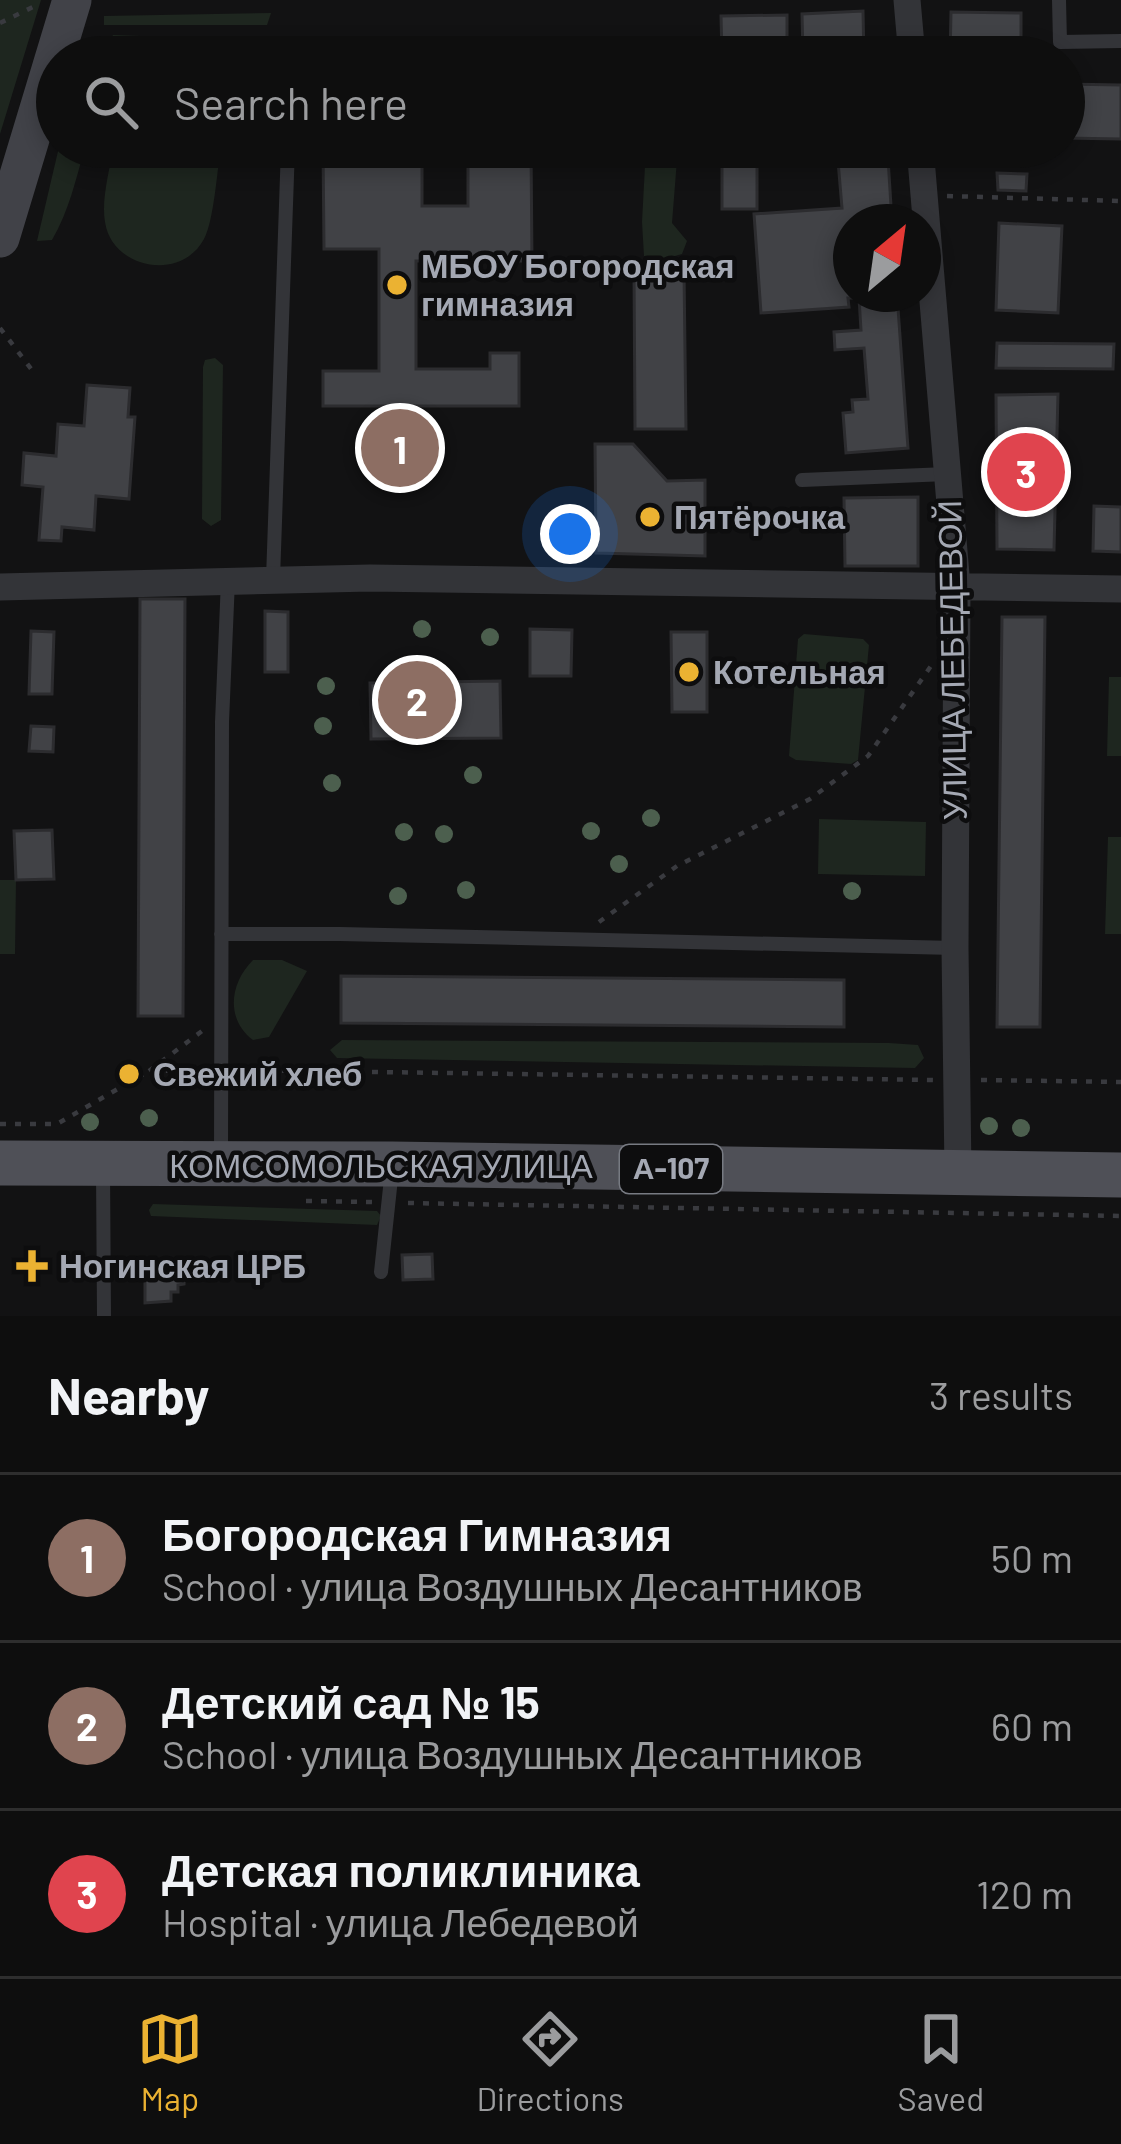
<!DOCTYPE html>
<html lang="en">
<head>
<meta charset="utf-8">
<style>
	body { margin:0; font-family:Barlow,sans-serif; background:#1c1c1c; color:#f1f3f6 }
	.compass { position:absolute; left:833px; top:204px; width:108px; height:108px; border-radius:50%; background:#0e0e0e; box-shadow:0 6px 18px #0003; rotate:29deg }
	.you { position:absolute; left:570px; top:534px; width:42px; height:42px; margin:-30px; border:9px solid #fff; border-radius:50%; background:#1a73e8; box-shadow:0 0 0 18px #1a73e833 }
	.badge { display:grid; place-items:center; width:78px; height:78px; border-radius:50%; background:#ebb232; color:#fff; font-size:39px; font-weight:700 }
	.pin { position:absolute; translate:-50% -50%; border:6px solid #fff; box-shadow:0 3px 12px #0006 }
	.list { margin:0; padding:0; list-style:none }
	h2 { display:flex; justify-content:space-between; align-items:center; height:156px; margin:0; padding:0 48px; font-size:51px }
	h2 small { font-size:39px; font-weight:400; color:#9b9c9e }
	.list li { display:grid; grid-template-columns:78px 1fr auto; gap:36px; align-items:center; box-sizing:border-box; height:168px; padding:0 48px; border-top:3px solid #2e2e2e }
	.list b { display:block; font-size:45px; white-space:nowrap }
	.list p { margin:0; font-size:39px; white-space:nowrap; color:#9b9c9e }
	.list em { font-size:39px; font-style:normal; color:#9b9c9e }
	.icon { flex:none; width:66px; height:66px; fill:none; stroke:currentColor; stroke-width:2; stroke-linecap:round; stroke-linejoin:round }
	.map { position:relative; flex:none; width:1121px; height:1316px; overflow:hidden }
	.search { position:absolute; background:#0e0e0e; box-shadow:0 6px 18px #0003; left:36px; right:36px; top:36px; height:132px; display:flex; align-items:center; gap:30px; box-sizing:border-box; padding:0 42px; border-radius:66px; color:#9b9c9e; font-size:45px }
	.sheet { height:660px; background:#0e0e0e }
	nav { display:flex; justify-content:space-around; align-items:center; box-sizing:border-box; height:168px; border-top:3px solid #2e2e2e; background:#0e0e0e; font-size:33px; color:#9b9c9e }
	nav a { display:grid; justify-items:center; gap:6px }
	nav .on { color:#ebb232 }
	.map>svg:first-child { display:block }
	.green { fill:#1e261f }
	.building { fill:#414246; stroke:#2c2c2f; stroke-width:3 }
	.lines { fill:none; stroke-linecap:round; stroke-linejoin:round }
	.path { stroke:#393a3f; stroke-width:4.5; stroke-dasharray:6 9; stroke-linecap:butt }
	.lane { stroke:#333438; stroke-width:14 }
	.street { stroke:#333438; stroke-width:27 }
	.secondary { stroke:#414248; stroke-width:39 }
	.primary { stroke:#4f5057; stroke-width:45 }
	.tree { fill:#4c5f4e }
	.poi-dot { fill:#ebb232; stroke:#0d0d0e; stroke-width:4.5 }
	.labels { text-anchor:middle; stroke-width:9; stroke-linejoin:round; paint-order:stroke }
	.shield { fill:#0d0d0e; stroke:#777a82; stroke-width:3 }
	.shield-label { font-size:30px; font-weight:bold; fill:#a4a8b3 }
	.poi-label { font-size:33px; font-weight:bold; fill:#a4a8b3; stroke:#0d0d0e; text-anchor:start }
	.street-label { font-size:33px; fill:#a4a8b3; stroke:#0d0d0e }
</style>
</head>
<body>
<div class="map">
<svg width="1121" height="1316" viewBox="0 0 1121 1316">
	<rect width="100%" height="100%" fill="#121213"/>
	<path class="green" d="M0,0H41L0,134Z
		M271,13L267,25H104V16Z
		M113,35L195,38L188,55L121,57L107,49Z
		M207,38L267,39L257,53L237,57H219L207,53Z
		M59,147H85C76,179 69,211 52,240L37,241Z
		M113,147H221C217,170 214,221 204,239C181,282 112,269 105,222C101,199 110,170 113,147Z
		M646,147H678L672,223L687,241L682,254L668,258L644,256L642,222Z
		M215,358L223,365L221,520L211,526L202,519L203,367L205,360Z
		M804,634L863,639L869,645L858,760L851,764L796,760L789,756L798,639Z
		M1109,677H1121V756H1107Z
		M819,819L926,822L925,876L818,874Z
		M1108,837H1121V934H1105Z
		M0,880H16L15,954H0Z
		M253,960H282L307,971L269,1037L253,1040C225,1019 230,983 253,960Z
		M342,1040L889,1043L918,1045L924,1058L915,1068L337,1058L330,1050Z
		M153,1204L377,1211L381,1216L377,1225L151,1216L149,1210Z"/>
	<path class="building" d="M863,11L864,57H803L802,14Z
		M951,12L1021,13V57H950Z
		M787,15V57H722L721,16Z
		M1064,84L1121,85V139L1064,138Z
		M323,147H422V206H468V147H531L532,261H416V369H490V353H519V406H323V371H379V249H324Z
		M757,157V209H722V158Z
		M888,158L892,222H851V294H897L908,448L846,453L843,413L853,412L852,400L868,399L864,348L835,350L834,332L861,330L859,298H848L849,307L761,313L754,214L842,208L838,161Z
		M997,173L1027,174L1026,191L998,190Z
		M999,223L1062,226L1058,313L996,310Z
		M634,271H684L686,429H635Z
		M997,343L1114,344L1113,369L996,368Z
		M87,385L130,388L128,417H135L129,499L96,496L94,530L62,527L61,541L39,540L43,487L22,485L24,453L56,456L58,424L84,426Z
		M1058,394L1054,550L997,549L996,395Z
		M595,444H633L667,481L705,480V556L596,553Z
		M918,497V566H845L844,498Z
		M1094,506L1121,507V552L1093,551Z
		M140,599H185L183,1016H138Z
		M265,611L288,612V672H265Z
		M1002,617H1045L1040,1027H997Z
		M530,629L572,630L571,676H530Z
		M31,631L54,632L52,694H29Z
		M671,632H707V712H672Z
		M500,681L501,738L371,739L370,683Z
		M31,726L54,727L53,752L29,751Z
		M52,830L54,879L16,880L14,831Z
		M341,976L844,980V1027L341,1023Z
		M432,1254L433,1279L403,1280L402,1255Z
		M145,1261L184,1262V1284L178,1285V1292H171V1301L145,1303Z"/>
	<g class="lines">
		<path class="path" d="M0,23L35,6
			M947,196L1121,201
			M0,328L32,370
			M599,922L677,866L810,799L868,756L931,666
			M237,1070L934,1080
			M149,1071L202,1031
			M981,1080L1121,1082
			M0,1124H57L149,1071L202,1070
			M306,1201L372,1202
			M408,1203L1121,1216"/>
		<path class="lane" d="M1059,0L1060,42L1121,41
			M802,480L947,474
			M273,579L288,147
			M221,934H340L955,948
			M221,1157L222,722L228,580
			M103,1169L104,1316
			M381,1272L392,1169"/>
		<path class="street" d="M907,0L912,57
			M920,147L957,587L955,948L958,1173
			M0,587L370,578L1121,589"/>
		<path class="secondary" d="M0,238L72,0"/>
		<path class="primary" d="M0,1163L392,1164L1121,1175"/>
	</g>
	<g class="tree">
		<circle cx="422" cy="629" r="9"/>
		<circle cx="490" cy="637" r="9"/>
		<circle cx="326" cy="686" r="9"/>
		<circle cx="323" cy="726" r="9"/>
		<circle cx="473" cy="775" r="9"/>
		<circle cx="332" cy="783" r="9"/>
		<circle cx="651" cy="818" r="9"/>
		<circle cx="591" cy="831" r="9"/>
		<circle cx="404" cy="832" r="9"/>
		<circle cx="444" cy="834" r="9"/>
		<circle cx="619" cy="864" r="9"/>
		<circle cx="466" cy="890" r="9"/>
		<circle cx="852" cy="891" r="9"/>
		<circle cx="398" cy="896" r="9"/>
		<circle cx="149" cy="1118" r="9"/>
		<circle cx="90" cy="1122" r="9"/>
		<circle cx="989" cy="1126" r="9"/>
		<circle cx="1021" cy="1128" r="9"/>
	</g>
	<g class="poi-dot">
		<circle cx="397" cy="285" r="12"/>
		<circle cx="650" cy="517" r="12"/>
		<circle cx="689" cy="672" r="12"/>
		<circle cx="129" cy="1074" r="12"/>
		<path d="M26 1248h12v12h12v12h-12v12h-12v-12h-12v-12h12z"/>
	</g>
	<g class="labels">
		<rect class="shield" x="620" y="1145" width="102" height="48" rx="9"/>
		<g class="shield-label">
			<text x="671" y="1179">А-107</text>
		</g>
		<g class="poi-label">
			<text x="421" y="278">МБОУ Богородская<tspan x="421" dy="38">гимназия</tspan></text>
			<text x="674" y="529">Пятёрочка</text>
			<text x="713" y="684">Котельная</text>
			<text x="153" y="1086">Свежий хлеб</text>
			<text x="59" y="1278">Ногинская ЦРБ</text>
		</g>
		<g class="street-label">
			<text transform="translate(952 660) rotate(-91)" y="12">УЛИЦА ЛЕБЕДЕВОЙ</text>
			<text x="381" y="1178">КОМСОМОЛЬСКАЯ УЛИЦА</text>
		</g>
	</g>
</svg>
<svg class="compass" viewBox="-18 -18 36 36"><path d="M0-13l5 13h-10z" fill="#e53935"/><path d="M0 13l5-13h-10z" fill="#9b9c9e"/></svg>
<div class="you"></div>
<div class="pin badge" style="left:400px;top:448px;background:#8d6e63">1</div>
<div class="pin badge" style="left:417px;top:700px;background:#8d6e63">2</div>
<div class="pin badge" style="left:1026px;top:472px;background:#e0444e">3</div>
<div class="search"><svg class="icon" aria-label="search" viewBox="0 0 24 24"><circle cx="10" cy="10" r="6"/><path d="M15 15l6 6"/></svg>Search here</div>
</div>
<section class="sheet">
<h2>Nearby<small>3 results</small></h2>
<ul class="list">
<li><span class="badge" style="background:#8d6e63">1</span><div><b>Богородская Гимназия</b><p>School · улица Воздушных Десантников</p></div><em>50 m</em></li>
<li><span class="badge" style="background:#8d6e63">2</span><div><b>Детский сад № 15</b><p>School · улица Воздушных Десантников</p></div><em>60 m</em></li>
<li><span class="badge" style="background:#e0444e">3</span><div><b>Детская поликлиника</b><p>Hospital · улица Лебедевой</p></div><em>120 m</em></li>
</ul>
</section>
<nav>
<a class="on"><svg class="icon" aria-label="map" viewBox="0 0 24 24"><path d="M3 6l6-2 6 2 6-2v14l-6 2-6-2-6 2zM9 4v14M15 6v14"/></svg>Map</a>
<a><svg class="icon" aria-label="directions" viewBox="0 0 24 24"><path d="M12 3l9 9-9 9-9-9zM9 14v-3h6M13 9l2 2-2 2"/></svg>Directions</a>
<a><svg class="icon" aria-label="saved" viewBox="0 0 24 24"><path d="M7 4h10v16l-5-4-5 4z"/></svg>Saved</a>
</nav>
</body>
</html>
